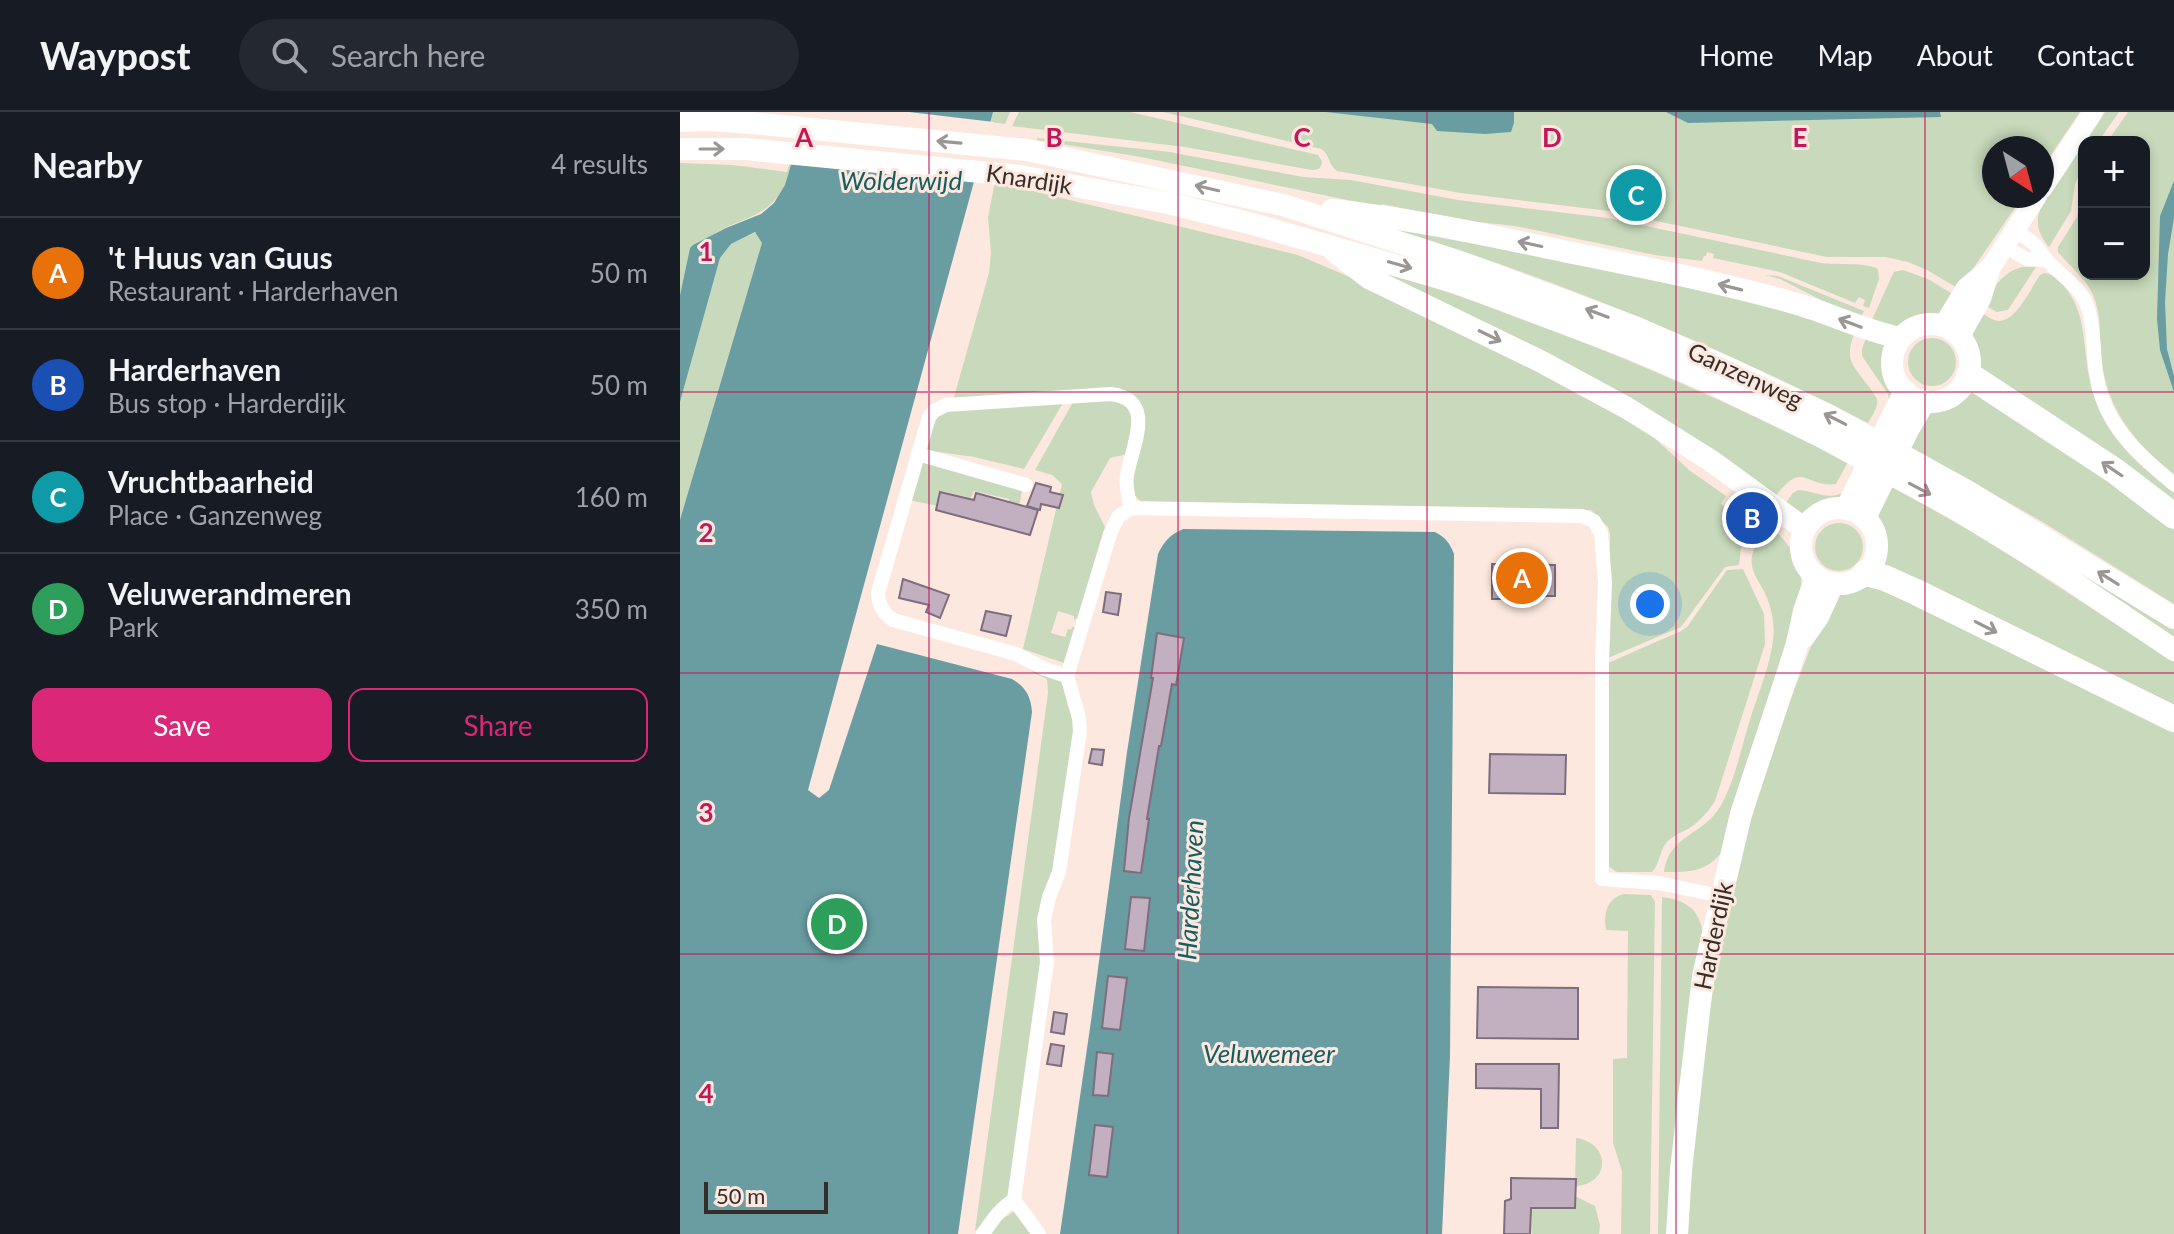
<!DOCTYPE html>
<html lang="en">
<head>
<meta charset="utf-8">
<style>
	body { margin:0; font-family:Lato,sans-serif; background:#242831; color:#f1f3f6 }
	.controls { position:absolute; right:24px; top:24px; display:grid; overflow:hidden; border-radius:16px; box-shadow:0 4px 12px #0003 }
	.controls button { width:72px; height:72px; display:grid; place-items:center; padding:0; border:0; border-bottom:2px solid #363941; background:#171b24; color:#f1f3f6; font:40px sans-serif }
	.compass { position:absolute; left:1302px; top:24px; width:72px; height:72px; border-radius:50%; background:#171b24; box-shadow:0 4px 12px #0003; rotate:144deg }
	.scale { position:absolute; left:24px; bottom:20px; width:124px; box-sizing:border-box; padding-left:8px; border:4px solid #362d28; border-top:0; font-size:22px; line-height:28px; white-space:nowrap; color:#362d28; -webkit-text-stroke:6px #fce8de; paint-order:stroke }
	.you { position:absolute; left:970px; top:492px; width:28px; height:28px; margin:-20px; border:6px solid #fff; border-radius:50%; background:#1a73e8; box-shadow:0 0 0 12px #1a73e833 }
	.badge { display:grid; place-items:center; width:52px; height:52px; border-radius:50%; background:#db2777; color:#fff; font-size:26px; font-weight:700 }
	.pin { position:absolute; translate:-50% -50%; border:4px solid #fff; box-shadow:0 2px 8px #0006 }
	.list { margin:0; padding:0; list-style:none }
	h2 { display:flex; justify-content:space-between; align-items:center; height:104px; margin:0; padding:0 32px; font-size:34px }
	h2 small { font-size:26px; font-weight:400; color:#9ea1a6 }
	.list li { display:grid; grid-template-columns:52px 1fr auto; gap:24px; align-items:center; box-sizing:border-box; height:112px; padding:0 32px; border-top:2px solid #363941 }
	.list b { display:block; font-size:30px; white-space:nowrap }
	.list p { margin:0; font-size:26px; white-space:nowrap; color:#9ea1a6 }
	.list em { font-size:26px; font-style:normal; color:#9ea1a6 }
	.actions { display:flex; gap:16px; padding:24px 32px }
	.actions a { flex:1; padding:18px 0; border:2px solid #db2777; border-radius:16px; text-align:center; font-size:28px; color:#db2777 }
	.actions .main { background:#db2777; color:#fff }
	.icon { flex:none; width:44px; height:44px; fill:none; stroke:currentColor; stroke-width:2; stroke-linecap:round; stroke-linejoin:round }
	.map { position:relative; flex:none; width:1494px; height:1122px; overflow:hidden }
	header { display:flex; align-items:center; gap:48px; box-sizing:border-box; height:112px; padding:0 40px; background:#171b24; border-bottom:2px solid #363941 }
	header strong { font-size:38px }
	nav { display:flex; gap:44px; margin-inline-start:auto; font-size:28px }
	.search { width:560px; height:72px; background:#242831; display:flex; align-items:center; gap:20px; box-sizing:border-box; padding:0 28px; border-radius:44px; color:#9ea1a6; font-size:30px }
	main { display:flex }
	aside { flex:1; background:#171b24 }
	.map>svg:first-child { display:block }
	.green { fill:#c8dabb }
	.water { fill:#699da1 }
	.pier { fill:#fce8de }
	.building { fill:#c2b0c1; stroke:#7e6d7d; stroke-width:2 }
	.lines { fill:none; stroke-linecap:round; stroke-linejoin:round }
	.street { stroke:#fff; stroke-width:14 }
	.secondary { stroke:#fff; stroke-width:20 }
	.primary { stroke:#fff; stroke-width:22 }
	.highway { stroke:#fff; stroke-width:26 }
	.oneway { stroke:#9a9694 }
	.grid { fill:none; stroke:#c2185b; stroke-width:2; stroke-opacity:0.55 }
	.labels { text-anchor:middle; stroke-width:6; stroke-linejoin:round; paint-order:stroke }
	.street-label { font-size:24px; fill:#362d28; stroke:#fce8de }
	.water-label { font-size:26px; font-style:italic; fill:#145d62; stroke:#fce8de }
	.grid-label { font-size:26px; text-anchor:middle; font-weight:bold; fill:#c2185b; stroke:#fce8de; stroke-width:6; stroke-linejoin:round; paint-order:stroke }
</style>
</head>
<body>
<header>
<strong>Waypost</strong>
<div class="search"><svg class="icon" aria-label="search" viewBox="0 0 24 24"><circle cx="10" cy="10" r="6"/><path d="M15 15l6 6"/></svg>Search here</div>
<nav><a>Home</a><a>Map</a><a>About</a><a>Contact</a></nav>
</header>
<main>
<aside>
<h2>Nearby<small>4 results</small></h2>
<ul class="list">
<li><span class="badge" style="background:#e8710a">A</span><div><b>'t Huus van Guus</b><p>Restaurant · Harderhaven</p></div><em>50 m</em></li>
<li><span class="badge" style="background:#1a4fb4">B</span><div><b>Harderhaven</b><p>Bus stop · Harderdijk</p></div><em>50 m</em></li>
<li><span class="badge" style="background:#0f9aa8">C</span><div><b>Vruchtbaarheid</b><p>Place · Ganzenweg</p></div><em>160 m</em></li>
<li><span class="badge" style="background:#2e9e5b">D</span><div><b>Veluwerandmeren</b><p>Park</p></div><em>350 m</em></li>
</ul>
<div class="actions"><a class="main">Save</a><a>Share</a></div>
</aside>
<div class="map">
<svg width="1494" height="1122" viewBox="0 0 1494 1122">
	<rect width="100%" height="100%" fill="#fce8de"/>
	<path class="green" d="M124,0H330L325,12L310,10L0,408V290L40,146L51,132L76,120L101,80C88,100 71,105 49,114C36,120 23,129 10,136L0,183V51L53,53L107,60Z
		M339,0H450L638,43L642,49C642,56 638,58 632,58L505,35L332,14Z
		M483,0H1400L1362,56V36H1314V84H1343L1279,177L1247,158L1228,150L1206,145H1147L929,99L781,81L657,59C648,53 650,42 641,37Z
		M1425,0H1439L1418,30H1405Z
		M1448,0H1494V363C1454,330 1426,297 1421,244C1419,222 1422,204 1413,183C1405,165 1390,155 1378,140V135L1397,105L1404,69V162H1464V30H1427Z
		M357,26L490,40L623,65L671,68L778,88L928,106L1141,151C1157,153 1186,150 1198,157L1199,167L1189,196L1183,194L1185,188L1179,185L1175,191L1100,160L1033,146L1034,142L1027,140L1026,144H1024L1022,149L975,143L835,114L779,108L702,92L701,95L461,45L357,28Z
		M1404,31V51L1395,72L1391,99L1369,135C1362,127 1357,118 1358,106C1360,87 1392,48 1404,31Z
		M315,70L618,143L686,172L951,304L1009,358L1046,384L1041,392L1073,415L1061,436L1059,453L1045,455L1001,515L928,546L930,423L928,415L911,398L463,391L454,383L451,376L454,286L275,287L274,285L309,161L311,141L308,105Z
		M697,112L1026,174L1176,218C1163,248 1172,252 1190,276C1192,279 1196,285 1197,287C1199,295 1191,305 1188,311C1030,230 867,163 697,112Z
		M1342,155H1356L1328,198L1317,200L1304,193C1314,174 1322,161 1342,155Z
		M693,156C858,207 1014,272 1168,350L1156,372C1124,376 1124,346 1094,386Z
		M1223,158L1248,167L1276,184L1263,199L1254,204L1236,207L1216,216L1190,212L1211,166L1214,160Z
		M1364,161C1373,162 1378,167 1384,174C1408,203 1402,235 1410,268C1412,280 1417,293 1422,304C1439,337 1465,358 1494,381V398L1300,258L1293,222L1301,200C1306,204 1312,208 1318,209C1336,210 1351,176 1360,163Z
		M1085,163L1098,164L1184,199L1180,208L1100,167Z
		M1187,223L1210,233L1207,256L1213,283L1209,288L1208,282L1182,244V237Z
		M1228 250a24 24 0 1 1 48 0a24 24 0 1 1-48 0Z
		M1290,273L1494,412V492L1361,409L1227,333L1250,299L1276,288Z
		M435,286L444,290L455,305L448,342L430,346L411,380L414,393L426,417L401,504L394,508V504L378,499L371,521L385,525L388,517L391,518L392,515L399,516L387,552L343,537L382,372L372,363L355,358L393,290Z
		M383,291L344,357L294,345L245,338L257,304L269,299Z
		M1168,324L1494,516V526L1167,327Z
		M245,348L342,378L337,406L327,401L329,387L294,379L291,386L262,379L258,394L229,388L238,353Z
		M1208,372L1313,432L1494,550V601L1200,455L1204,437L1198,402Z
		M1118,378C1136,379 1147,389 1164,380L1163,385L1137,396L1124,408L1104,393L1113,381Z
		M1135 435a24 24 0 1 1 48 0a24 24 0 1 1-48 0Z
		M1089,414C1110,430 1121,449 1122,477L1041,741C1025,761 1007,760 984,760C988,723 1025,723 1041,693C1055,668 1061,637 1069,611C1077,584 1090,555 1093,528C1095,514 1092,498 1087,486C1081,470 1067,459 1073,440C1076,431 1083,423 1089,414Z
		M1063,457L1084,502L1085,532L1035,689C1028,700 1019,710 1008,717C1000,721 992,724 986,731C979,740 980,752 972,760H937L928,754V551L1001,519L1007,515L1047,458Z
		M1190,473L1494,613V1122H1008C1010,1088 1011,1053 1014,1019C1029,868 1063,703 1120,563C1128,543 1142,501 1156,486C1163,479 1180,475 1190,473Z
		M346,551L383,570L395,612L364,854L329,1085L295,1119L368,581L367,567L354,561Z
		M944,782L971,783L975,790L970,1122H941L942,1059L933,1031V947L947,946L948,819L926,818C923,802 927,786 944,782Z
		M982,785C1006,788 1019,797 1023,821L998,982L987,1122H978Z
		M896,1026C931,1031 931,1072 895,1074Z
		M895,1084L915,1094L920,1113L919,1122H852L851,1095L894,1096Z
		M335,1099L353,1122H306L313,1113Z"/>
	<path class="water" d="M127,0H313L128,678L139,686L149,678L197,532L332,567C346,575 351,585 352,600L278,1122H0V408L82,131L75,120L51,132L40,146L0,290V183L10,136L13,133L46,116L81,102L94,91L105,73Z
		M646,0H834V11L831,20L805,22L757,19L752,12Z
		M986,0H1260L1261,5L1008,11Z
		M1494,69V106L1488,142L1485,190L1487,237L1494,264V280L1480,238L1477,207L1480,104Z
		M503,417L755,420C765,425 770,431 774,442L770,944L762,1122H380L411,909L447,640L478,442C484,429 490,423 503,417Z"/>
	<path class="pier" d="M123,0H229L314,10L298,70L108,51Z"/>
	<path class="building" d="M356,371L371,375L370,380L383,383L379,396L361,392L360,398L347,394Z
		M260,380L294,388L296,381L358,398L350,423L256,398Z
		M812,452L875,453V484H828V487H812Z
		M223,467L269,483L260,506L246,500L249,493L219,486Z
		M426,480L441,482L438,503L423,500Z
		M306,499L331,504L326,524L301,518Z
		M477,521L504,526L496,573L492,572L481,634H479L467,707H469L461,761L444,759L449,706L473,566H471Z
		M412,637L424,638L422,653L409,651Z
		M810,642L886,643L885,682L809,681Z
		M451,785L470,786L464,839L445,837Z
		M428,864L447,866L440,918L422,916Z
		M798,875L898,876V927L797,926Z
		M374,900L387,902L384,922L371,920Z
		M371,932L384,934L381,954L367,952Z
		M417,940L433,942L428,984L413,983Z
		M796,952H879L878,1016H861V977L796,976Z
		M415,1013L433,1015L427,1065L409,1063Z
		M831,1066L896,1067L895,1096H851L850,1122H824L825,1089L831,1087Z"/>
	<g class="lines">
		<path class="street" d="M1335,118C1341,123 1349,127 1355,133C1359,137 1362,143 1366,147C1384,168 1404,174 1410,204C1416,230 1412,258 1421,283C1434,322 1464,347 1494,372
			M1324,134L1347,147L1366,148
			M238,342L346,373
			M387,564L365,557L336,542L213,508C203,501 198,493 198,481L249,305L254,299L266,293L431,282C478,288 451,336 447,364C445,375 449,386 451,396
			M303,1122C312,1109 320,1096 334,1088
			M359,1122L334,1088L367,850L364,808L369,785L379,760L400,619L399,606L387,564L430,422L438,405L451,396L902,404L914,409L921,421L925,470L922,550V767L978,771L1041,784"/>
		<path class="secondary" d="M1362,77L1413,0
			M1263,214L1286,176L1311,155
			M1280,224L1301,187L1311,155L1357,84"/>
		<path class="primary" d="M0,9L30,8L72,11L347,38L603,93L783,151L955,215L1044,254L1148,303L1287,379L1494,506
			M0,37H65L340,64L488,91L569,111L777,171L947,235L1038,274L1140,324L1274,396L1380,461L1494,538
			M652,98C735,107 816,125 898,142C971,157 1045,171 1117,192C1152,202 1185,219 1221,226
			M655,140L689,166L860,249L947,296L1030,348L1125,417
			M1212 251a39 39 0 1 1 78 0a39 39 0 1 1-78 0Z
			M1121 434a38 38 0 1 1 76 0a38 38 0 1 1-76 0Z
			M1166,397L1225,279
			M1185,406L1228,318L1245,289
			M1124,525L1138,505L1153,472
			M997,1122L1001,1058L1023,864L1061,702L1116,536L1124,499L1136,465"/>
		<path class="highway" d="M1289,263L1435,359L1494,404
			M1186,461L1205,466L1236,480L1494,607"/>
	</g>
	<defs><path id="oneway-shaft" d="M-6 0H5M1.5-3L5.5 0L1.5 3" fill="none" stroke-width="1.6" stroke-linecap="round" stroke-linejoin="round" transform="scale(2)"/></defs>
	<g class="oneway">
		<use href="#oneway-shaft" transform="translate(269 30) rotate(-175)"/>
		<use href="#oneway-shaft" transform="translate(32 37)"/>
		<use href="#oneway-shaft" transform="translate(527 76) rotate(-167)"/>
		<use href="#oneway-shaft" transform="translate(850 132) rotate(-168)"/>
		<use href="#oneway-shaft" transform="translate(720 153) rotate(16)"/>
		<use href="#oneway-shaft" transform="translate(1050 175) rotate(-166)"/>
		<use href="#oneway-shaft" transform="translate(917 201) rotate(-159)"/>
		<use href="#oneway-shaft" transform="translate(1170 211) rotate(-159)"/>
		<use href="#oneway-shaft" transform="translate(810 224) rotate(26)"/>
		<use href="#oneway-shaft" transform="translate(1155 307) rotate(-153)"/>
		<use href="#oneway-shaft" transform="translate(1432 357) rotate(-146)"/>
		<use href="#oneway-shaft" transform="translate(1240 377) rotate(28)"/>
		<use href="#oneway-shaft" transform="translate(1428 466) rotate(-148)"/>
		<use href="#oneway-shaft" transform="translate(1306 515) rotate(27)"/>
	</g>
	<path class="grid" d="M249,0V1122M498,0V1122M747,0V1122M996,0V1122M1245,0V1122M0,280H1494M0,561H1494M0,842H1494"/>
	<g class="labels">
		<g class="street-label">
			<text transform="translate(349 68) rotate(9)" y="8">Knardijk</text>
			<text transform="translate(1065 264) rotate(25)" y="8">Ganzenweg</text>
			<text transform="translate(1034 824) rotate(-78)" y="8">Harderdijk</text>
		</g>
		<g class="water-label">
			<text x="221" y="78">Wolderwijd</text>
			<text transform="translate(511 778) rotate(-87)" y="9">Harderhaven</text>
			<text x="589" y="951">Veluwemeer</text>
		</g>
	</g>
	<g class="grid-label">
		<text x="124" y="35">A</text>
		<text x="374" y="35">B</text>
		<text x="622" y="35">C</text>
		<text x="872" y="35">D</text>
		<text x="1120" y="35">E</text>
		<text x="26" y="149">1</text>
		<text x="26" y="430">2</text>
		<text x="26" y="710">3</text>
		<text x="26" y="991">4</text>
	</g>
</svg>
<div class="controls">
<button>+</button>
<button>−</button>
</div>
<svg class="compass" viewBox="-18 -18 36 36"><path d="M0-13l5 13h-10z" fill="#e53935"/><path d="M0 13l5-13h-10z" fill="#9ea1a6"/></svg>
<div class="scale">50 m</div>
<div class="you"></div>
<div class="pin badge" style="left:842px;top:466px;background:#e8710a">A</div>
<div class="pin badge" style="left:1072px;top:406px;background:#1a4fb4">B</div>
<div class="pin badge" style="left:956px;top:83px;background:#0f9aa8">C</div>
<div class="pin badge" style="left:157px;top:812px;background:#2e9e5b">D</div>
</div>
</main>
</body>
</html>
